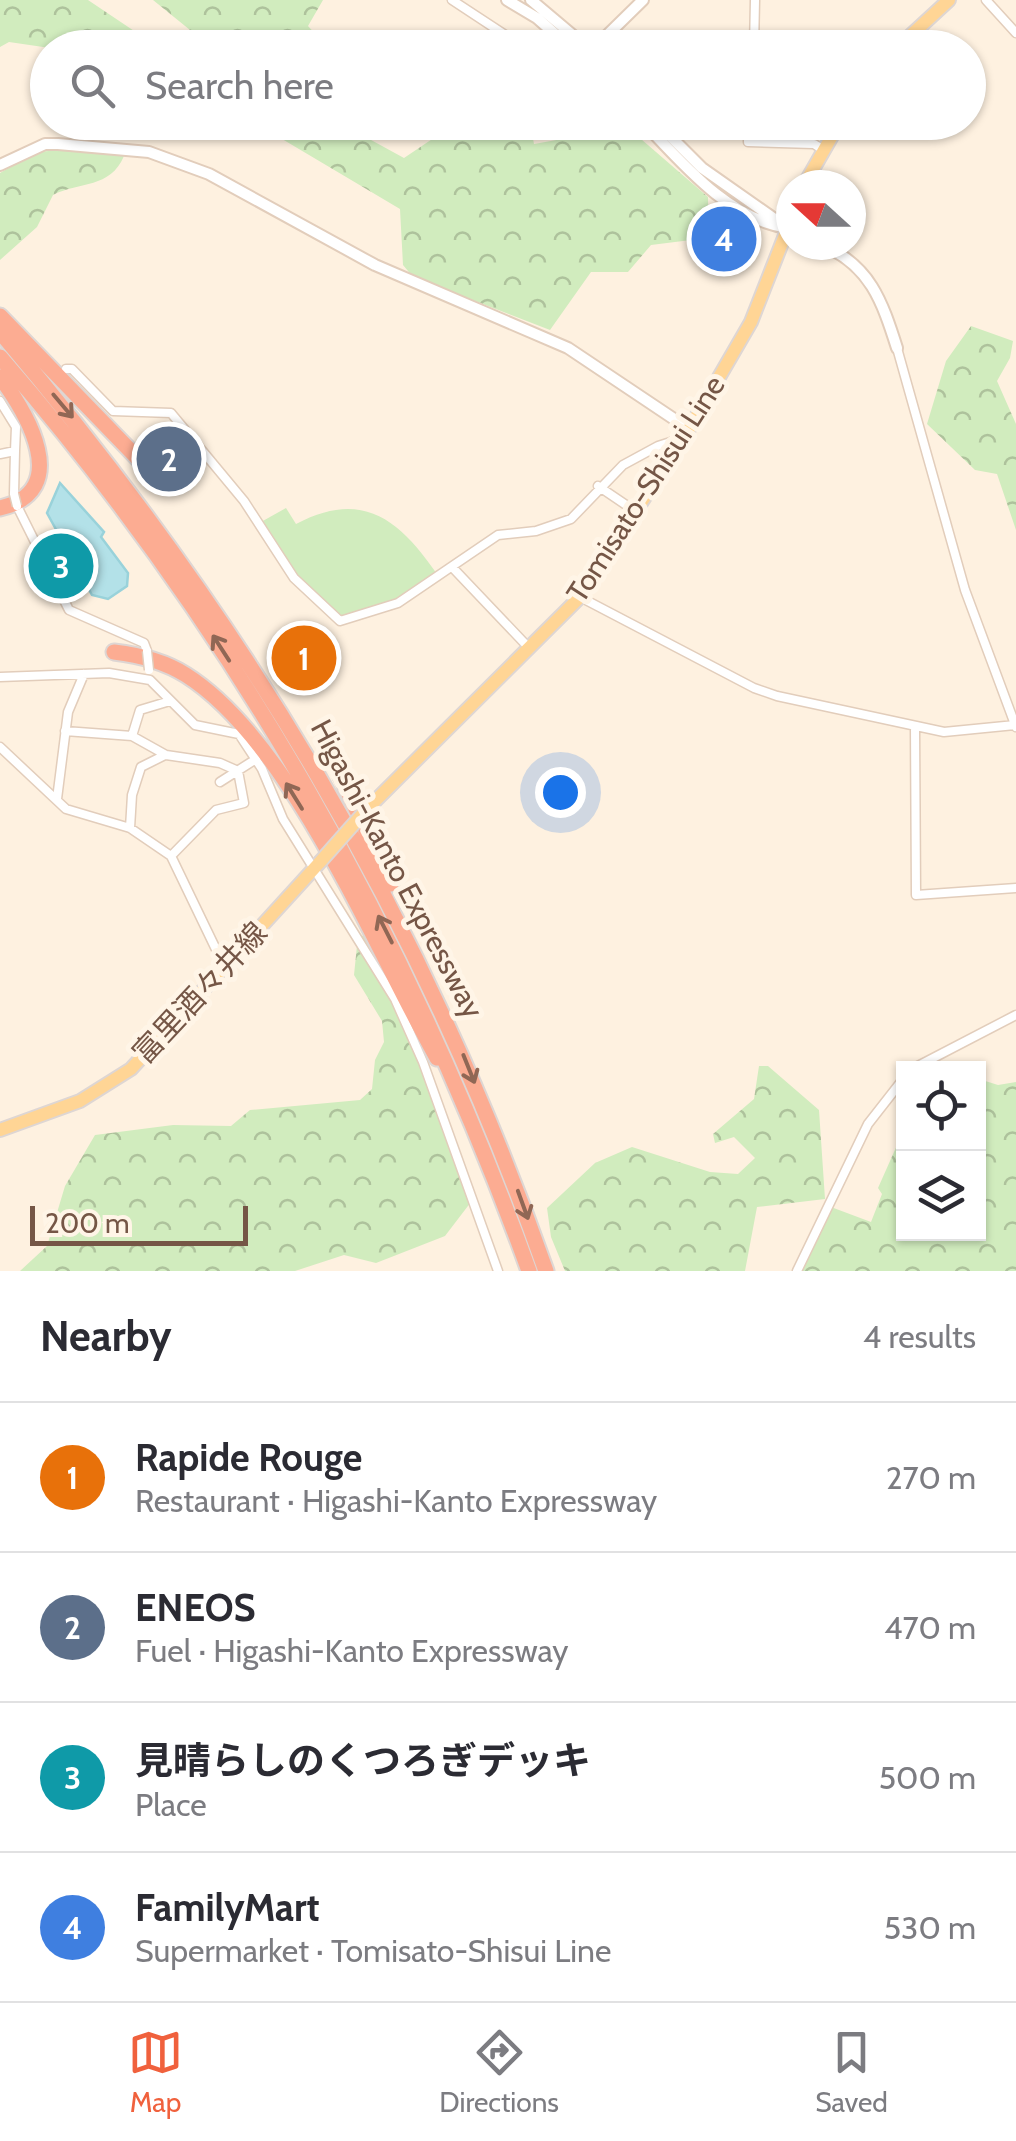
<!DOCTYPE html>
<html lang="en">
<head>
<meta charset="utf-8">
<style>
	body { margin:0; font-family:Cabin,"Noto Sans JP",sans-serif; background:#f2f2f3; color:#2b2b33 }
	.controls { position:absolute; right:30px; bottom:30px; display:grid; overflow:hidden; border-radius:0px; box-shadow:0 2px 8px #0004 }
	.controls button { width:90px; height:90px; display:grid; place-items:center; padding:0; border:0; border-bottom:2px solid #e1e1e2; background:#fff; color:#2b2b33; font:50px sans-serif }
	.compass { position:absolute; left:776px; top:170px; width:90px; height:90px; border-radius:50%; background:#fff; box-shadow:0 2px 8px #0004; rotate:291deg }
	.scale { position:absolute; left:30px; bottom:25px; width:218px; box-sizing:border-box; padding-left:10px; border:5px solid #755646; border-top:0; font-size:28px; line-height:35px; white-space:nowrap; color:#755646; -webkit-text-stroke:8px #fff5e7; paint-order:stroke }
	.you { position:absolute; left:560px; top:792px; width:35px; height:35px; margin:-25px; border:8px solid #fff; border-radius:50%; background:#1a73e8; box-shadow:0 0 0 15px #1a73e833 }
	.badge { display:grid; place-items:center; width:65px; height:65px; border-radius:50%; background:#f0613d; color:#fff; font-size:32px; font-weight:700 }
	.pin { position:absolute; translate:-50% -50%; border:5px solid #fff; box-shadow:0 2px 10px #0006 }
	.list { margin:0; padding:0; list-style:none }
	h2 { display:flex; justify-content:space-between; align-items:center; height:130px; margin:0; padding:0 40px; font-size:42px }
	h2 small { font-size:32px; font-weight:400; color:#7c7c81 }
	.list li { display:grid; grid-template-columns:65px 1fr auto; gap:30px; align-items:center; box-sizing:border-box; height:150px; padding:0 40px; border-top:2px solid #e1e1e2 }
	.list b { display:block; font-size:38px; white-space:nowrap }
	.list p { margin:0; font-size:32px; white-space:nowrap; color:#7c7c81 }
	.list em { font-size:32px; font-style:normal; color:#7c7c81 }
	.icon { flex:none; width:55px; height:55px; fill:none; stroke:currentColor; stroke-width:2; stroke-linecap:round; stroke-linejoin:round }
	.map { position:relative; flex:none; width:1016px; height:1271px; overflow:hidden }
	.search { position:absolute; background:#fff; box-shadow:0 2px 8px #0004; left:30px; right:30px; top:30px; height:110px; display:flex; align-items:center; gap:25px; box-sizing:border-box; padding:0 35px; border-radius:55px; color:#7c7c81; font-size:38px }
	.sheet { height:730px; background:#fff }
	nav { display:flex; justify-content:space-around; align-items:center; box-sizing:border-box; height:140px; border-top:2px solid #e1e1e2; background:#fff; font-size:28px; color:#7c7c81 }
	nav a { display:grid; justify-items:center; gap:5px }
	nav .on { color:#f0613d }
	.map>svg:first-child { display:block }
	.forest { fill:url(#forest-crowns) }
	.garden { fill:#d1ecbe }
	.water { fill:#b3e1e8; stroke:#99d2da; stroke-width:2.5 }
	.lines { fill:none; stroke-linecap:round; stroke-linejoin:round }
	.minor-casing { stroke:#e2cdbb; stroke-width:11 }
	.tertiary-casing { stroke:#e2cdbb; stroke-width:14 }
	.primary-casing { stroke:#ded6d3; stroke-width:16 }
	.motorway-casing { stroke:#ded6d3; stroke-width:19 }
	.minor { stroke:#fff; stroke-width:8 }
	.tertiary { stroke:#fff; stroke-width:10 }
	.primary { stroke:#ffd595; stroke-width:12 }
	.motorway { stroke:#fcac92; stroke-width:15 }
	.minor-bridge-casing { stroke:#e2cdbb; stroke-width:11; stroke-linecap:butt }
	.primary-bridge-casing { stroke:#ded6d3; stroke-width:16; stroke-linecap:butt }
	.minor-bridge { stroke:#fff; stroke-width:8 }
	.primary-bridge { stroke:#ffd595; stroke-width:12 }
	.oneway { stroke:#906755 }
	.labels { text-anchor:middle; stroke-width:10; stroke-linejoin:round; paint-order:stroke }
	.street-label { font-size:30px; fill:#755646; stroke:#fff5e7 }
</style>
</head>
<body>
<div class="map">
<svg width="1016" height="1271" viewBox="0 0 1016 1271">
	<defs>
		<pattern id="forest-crowns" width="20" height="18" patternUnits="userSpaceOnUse" patternTransform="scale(2.5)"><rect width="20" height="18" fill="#d1ecbe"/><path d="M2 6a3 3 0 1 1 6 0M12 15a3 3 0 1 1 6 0" fill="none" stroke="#aec29c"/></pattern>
	</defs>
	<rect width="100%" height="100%" fill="#fef1e0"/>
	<path class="forest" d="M0,0H88L158,47L50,48L9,42L0,47Z
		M153,0H323L308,26L327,47H211Z
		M209,123H340L404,158L456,123H530L534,144L573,137L641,139L708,197L709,250L691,240L651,245L628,272H591L550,330L413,277L403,265L400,209L277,136Z
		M61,150L124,156C110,189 80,181 53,195L37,227L0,260V173L36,152Z
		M971,326L1013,341L1010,358L997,381L1016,424V530L997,474L975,470L927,424L946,361Z
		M373,935L401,980L471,1202L445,1236L376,1263L344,1255L295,1271H20L47,1246L65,1186L95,1135L173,1125L231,1126L250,1110L360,1100L372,1089L375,1060L384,1042L382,1021L354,975L358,936Z
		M759,1066H768L819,1110L825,1199L757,1207L745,1271H565L551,1237L547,1208L595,1163L632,1147L710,1172L738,1174L755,1158L734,1137L715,1143L713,1134L754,1099Z
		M979,1079L998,1085L1016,1082V1271H798L831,1207L871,1222L882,1194L878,1188L898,1143L903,1146L904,1234H978L979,1142L986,1134L979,1130Z"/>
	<path class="garden" d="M286,508L296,524C362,489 399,519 437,574L398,600L341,619L295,576L261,522Z"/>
	<path class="water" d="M60,483L104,532L101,537L128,573L127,586L108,599L92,595L47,513Z"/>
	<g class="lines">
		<defs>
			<path id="minor" d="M452,0L525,48
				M986,0L1016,33
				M754,48L755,0
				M748,122V142L814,144L822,149
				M897,348L965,590L1016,727
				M66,369H72L113,411L171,413L244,501L294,578L340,621L398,603L498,535L536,531L571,519L623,465L658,446L683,438
				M0,401L16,427L15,451L0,454
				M598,486L635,511
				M14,494L15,451
				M17,506L69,610L144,643L147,651
				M452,567L530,649
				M580,597L754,688L777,696L944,732L1015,725
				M0,677L109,673L150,680L195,725L239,734L262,769L283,819L395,999L423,1062L498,1271
				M915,726L916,895L1016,888
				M65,731L132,736L166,755L220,763L238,771L244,803L216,810L171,856
				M132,736L140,710L170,701
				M0,747L66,809L130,828L171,856L225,968
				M220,782L256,759
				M57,799L68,712L84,674
				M130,828L132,795L141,767L165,755
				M914,1068L1016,1015
				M797,1271L868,1124L904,1078"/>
			<path id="tertiary" d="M507,0L537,18L571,48
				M531,0L588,48
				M594,48L643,0
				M643,122C682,163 729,220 788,228
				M656,122L702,168L786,227
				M0,165L45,144H58L149,152L209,174L375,265L568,348L689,429
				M822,245C870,265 882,301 897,348"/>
			<path id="primary" d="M897,48L949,0
				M804,185L840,122
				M367,809L580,597L689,429L751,322L791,220
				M0,1130L80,1101L131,1069L320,862"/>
			<path id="motorway" d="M0,316L148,469
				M0,332C244,619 421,915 546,1271
				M0,357C236,629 407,933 529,1271
				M0,377C26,412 74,491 0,508
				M114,652C139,655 164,661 186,675C292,742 375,948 437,1058
				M340,774L391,884"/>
		</defs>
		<use href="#minor" class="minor-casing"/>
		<use href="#tertiary" class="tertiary-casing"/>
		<use href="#primary" class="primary-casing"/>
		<use href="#motorway" class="motorway-casing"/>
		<use href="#minor" class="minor"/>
		<use href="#tertiary" class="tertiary"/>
		<use href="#primary" class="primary"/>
		<use href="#motorway" class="motorway"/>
		<defs>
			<path id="minor-bridge" d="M14,494L17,506
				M147,651L149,670"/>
			<path id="primary-bridge" d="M320,862L367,809"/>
		</defs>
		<use href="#minor-bridge" class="minor-bridge-casing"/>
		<use href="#primary-bridge" class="primary-bridge-casing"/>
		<use href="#minor-bridge" class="minor-bridge"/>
		<use href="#primary-bridge" class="primary-bridge"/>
	</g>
	<defs><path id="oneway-shaft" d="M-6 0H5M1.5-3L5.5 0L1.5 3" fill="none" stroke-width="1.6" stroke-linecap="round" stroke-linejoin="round" transform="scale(2.5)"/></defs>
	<g class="oneway">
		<use href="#oneway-shaft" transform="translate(63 406) rotate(50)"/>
		<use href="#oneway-shaft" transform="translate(221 648) rotate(-123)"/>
		<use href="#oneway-shaft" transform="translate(294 796) rotate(-122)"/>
		<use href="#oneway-shaft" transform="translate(385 929) rotate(-117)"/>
		<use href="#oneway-shaft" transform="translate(469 1069) rotate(68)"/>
		<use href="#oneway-shaft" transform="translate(523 1205) rotate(70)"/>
	</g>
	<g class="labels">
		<g class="street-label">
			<text transform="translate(646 489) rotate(-57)" y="10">Tomisato-Shisui Line</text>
			<text transform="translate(397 869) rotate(62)" y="10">Higashi-Kanto Expressway</text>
			<text transform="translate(200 993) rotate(-47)" y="10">富里酒々井線</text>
		</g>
	</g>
</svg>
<div class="controls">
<button><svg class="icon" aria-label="locate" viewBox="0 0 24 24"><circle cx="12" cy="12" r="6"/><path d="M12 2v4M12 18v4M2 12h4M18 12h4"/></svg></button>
<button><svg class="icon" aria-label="layers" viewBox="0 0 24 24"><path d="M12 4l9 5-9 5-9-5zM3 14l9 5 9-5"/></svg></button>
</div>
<svg class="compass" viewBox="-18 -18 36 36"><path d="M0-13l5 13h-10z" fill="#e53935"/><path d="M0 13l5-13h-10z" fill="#7c7c81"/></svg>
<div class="scale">200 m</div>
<div class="you"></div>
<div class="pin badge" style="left:304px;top:658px;background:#e8710a">1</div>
<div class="pin badge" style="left:169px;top:459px;background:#5c6f8a">2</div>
<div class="pin badge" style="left:61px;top:566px;background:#0f9aa8">3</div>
<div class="pin badge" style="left:724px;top:239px;background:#3f7fe0">4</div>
<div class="search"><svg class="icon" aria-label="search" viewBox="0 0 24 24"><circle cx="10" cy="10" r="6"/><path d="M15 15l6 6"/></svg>Search here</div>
</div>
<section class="sheet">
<h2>Nearby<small>4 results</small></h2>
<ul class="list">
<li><span class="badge" style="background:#e8710a">1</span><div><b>Rapide Rouge</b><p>Restaurant · Higashi-Kanto Expressway</p></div><em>270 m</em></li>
<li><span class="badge" style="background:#5c6f8a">2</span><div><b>ENEOS</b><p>Fuel · Higashi-Kanto Expressway</p></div><em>470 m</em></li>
<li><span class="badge" style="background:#0f9aa8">3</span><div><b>見晴らしのくつろぎデッキ</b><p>Place</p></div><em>500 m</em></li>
<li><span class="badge" style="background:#3f7fe0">4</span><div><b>FamilyMart</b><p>Supermarket · Tomisato-Shisui Line</p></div><em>530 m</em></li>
</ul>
</section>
<nav>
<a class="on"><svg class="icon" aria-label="map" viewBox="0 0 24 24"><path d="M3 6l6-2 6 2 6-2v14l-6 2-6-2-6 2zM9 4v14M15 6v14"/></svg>Map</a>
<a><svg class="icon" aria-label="directions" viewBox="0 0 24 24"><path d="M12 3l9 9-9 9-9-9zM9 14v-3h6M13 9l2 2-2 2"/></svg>Directions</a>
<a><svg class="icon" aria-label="saved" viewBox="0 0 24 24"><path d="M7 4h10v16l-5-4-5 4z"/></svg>Saved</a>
</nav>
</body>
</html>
